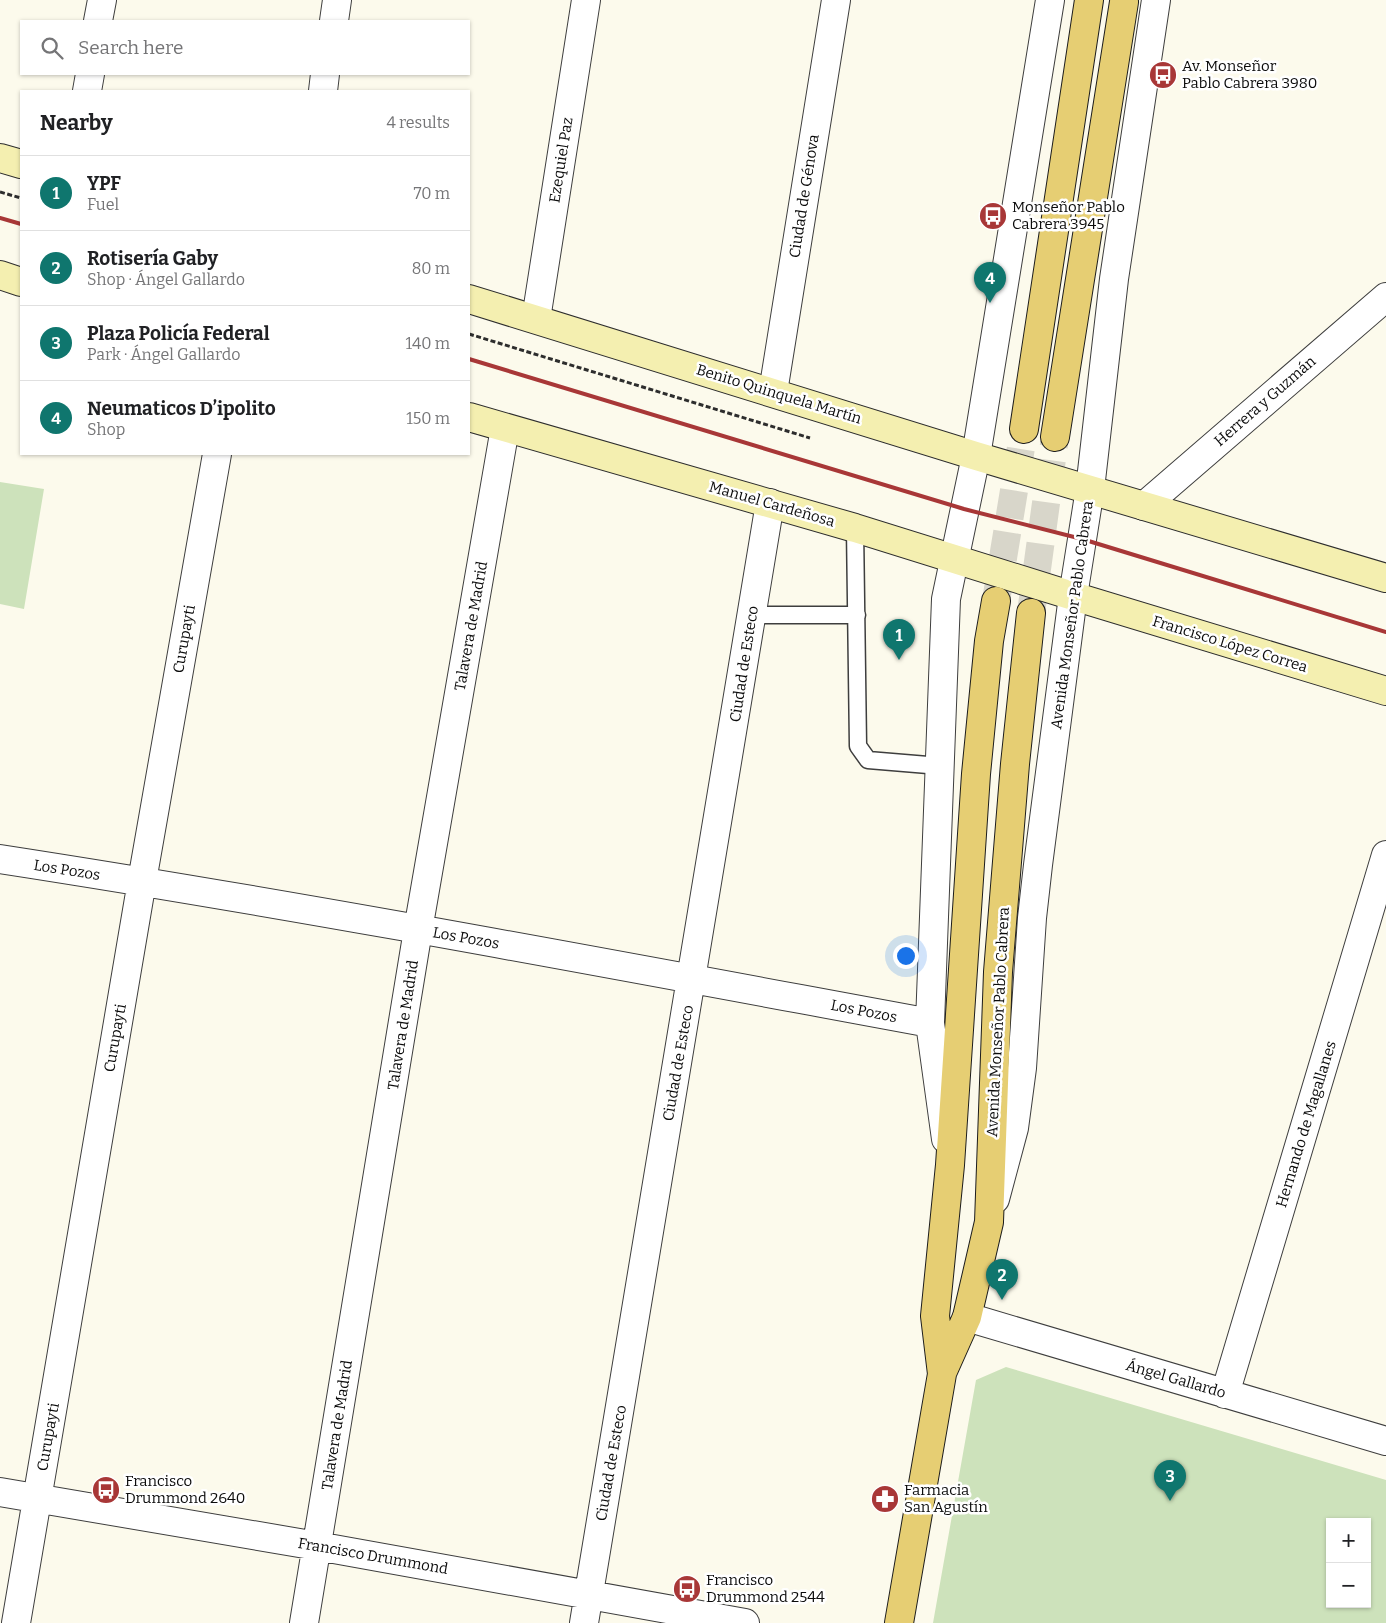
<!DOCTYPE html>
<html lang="en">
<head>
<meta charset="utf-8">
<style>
	body { margin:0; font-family:Bitter,serif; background:#f2f2f2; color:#202124 }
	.controls { position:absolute; right:15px; bottom:15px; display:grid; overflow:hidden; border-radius:0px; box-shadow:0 1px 4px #0004 }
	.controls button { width:45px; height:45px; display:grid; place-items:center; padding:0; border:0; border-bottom:1px solid #e0e0e0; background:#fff; color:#202124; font:25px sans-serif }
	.you { position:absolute; left:905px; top:955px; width:18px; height:18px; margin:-12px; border:4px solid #fff; border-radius:50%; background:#1a73e8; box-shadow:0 0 0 8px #1a73e833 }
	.badge { display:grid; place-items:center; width:32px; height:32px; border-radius:50%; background:#0f766e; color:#fff; font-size:16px; font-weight:700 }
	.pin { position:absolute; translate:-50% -41px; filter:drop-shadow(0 1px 2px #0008) }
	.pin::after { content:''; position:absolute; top:26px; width:18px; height:15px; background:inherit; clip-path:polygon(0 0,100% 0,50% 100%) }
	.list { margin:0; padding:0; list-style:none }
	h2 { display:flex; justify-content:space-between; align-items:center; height:65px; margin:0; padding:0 20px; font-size:21px }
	h2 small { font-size:16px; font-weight:400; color:#757577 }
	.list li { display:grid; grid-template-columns:32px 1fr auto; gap:15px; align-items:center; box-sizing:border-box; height:75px; padding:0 20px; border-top:1px solid #e0e0e0 }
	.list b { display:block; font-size:19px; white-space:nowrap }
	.list p { margin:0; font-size:16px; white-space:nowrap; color:#757577 }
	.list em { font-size:16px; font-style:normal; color:#757577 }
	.icon { flex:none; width:28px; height:28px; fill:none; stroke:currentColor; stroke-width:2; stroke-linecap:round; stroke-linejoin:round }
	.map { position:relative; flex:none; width:1386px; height:1623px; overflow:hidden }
	.search { position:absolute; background:#fff; box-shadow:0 1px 4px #0004; left:20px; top:20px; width:450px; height:55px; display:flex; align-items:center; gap:12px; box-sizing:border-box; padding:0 18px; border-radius:0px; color:#757577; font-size:19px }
	.panel { position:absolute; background:#fff; box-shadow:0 1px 4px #0004; left:20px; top:90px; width:450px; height:365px; border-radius:0px }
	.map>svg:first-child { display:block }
	.green { fill:#cde2bb; fill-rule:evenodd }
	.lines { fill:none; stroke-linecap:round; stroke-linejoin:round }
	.primary-tunnel { stroke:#d8d6ca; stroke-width:28; stroke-dasharray:28 14; stroke-linecap:butt }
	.service-casing { stroke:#3e3e3e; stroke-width:19 }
	.minor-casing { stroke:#3e3e3e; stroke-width:30 }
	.secondary-casing { stroke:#2d2d2d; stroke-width:30 }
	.primary-casing { stroke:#1c1c1c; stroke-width:30 }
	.path { stroke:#2d2d2d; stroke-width:3; stroke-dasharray:5 2.5; stroke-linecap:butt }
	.service { stroke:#fff; stroke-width:16 }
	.minor { stroke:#fff; stroke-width:28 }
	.secondary { stroke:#f4efb0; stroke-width:28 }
	.primary { stroke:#e6ce73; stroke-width:28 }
	.rail { stroke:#a83737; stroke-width:4 }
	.labels { text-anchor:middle; stroke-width:5; stroke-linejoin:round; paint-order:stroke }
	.poi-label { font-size:15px; fill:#0b0b0b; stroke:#fff; text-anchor:start }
	.street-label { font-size:15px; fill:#0b0b0b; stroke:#fff }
</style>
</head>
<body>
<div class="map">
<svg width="1386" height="1623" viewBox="0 0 1386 1623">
	<rect width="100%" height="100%" fill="#fcfaec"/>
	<path class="green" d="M0,482L44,489L24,609L0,604Z
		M1006,1367L1386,1480V1623H933L976,1380ZM1330,1522H1367V1604H1330Z"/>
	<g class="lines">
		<path class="primary-tunnel" d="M996,601L1024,429
			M1031,613L1055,437"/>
		<defs>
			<path id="service" d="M855,528L858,746L868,760L940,766
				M752,615H857"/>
			<path id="minor" d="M98,21L102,0
				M334,21L337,0
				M87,91L90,74
				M323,91L325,74
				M536,319L586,0
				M773,392L836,0
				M1144,506L1386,297
				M0,859C311,907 621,966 930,1023
				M946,1139L930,1023L946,599L976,456L1050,0
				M995,1199L1014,1128L1022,1068L1032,918L1038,865L1073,596L1090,489L1114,279L1156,0
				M967,1317L1386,1441
				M1225,1394L1386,855
				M0,1492L317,1546L745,1623
				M16,1623L142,881L217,454
				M304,1623L418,930L505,428
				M584,1623L770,503"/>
			<path id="secondary" d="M0,158L21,164
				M0,275L21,282
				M469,299L976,456L1386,578
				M469,417L855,528L1073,596L1386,691"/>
			<path id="primary" d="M1024,429L1089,0
				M1055,437L1124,2
				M942,1373L967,1317L989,1222L998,972L1015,764L1031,613
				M899,1623L942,1374L935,1316L950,1165L976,774L989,641L996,601"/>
		</defs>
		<use href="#service" class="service-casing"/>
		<use href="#minor" class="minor-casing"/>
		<use href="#secondary" class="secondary-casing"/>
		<use href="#primary" class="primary-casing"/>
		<path class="path" d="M0,192L21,198
			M469,334L810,438"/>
		<use href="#service" class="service"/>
		<use href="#minor" class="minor"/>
		<use href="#secondary" class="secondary"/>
		<use href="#primary" class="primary"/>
		<path class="rail" d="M0,218L21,224
			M469,359L964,509L1082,539L1386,632"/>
	</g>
	<defs>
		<symbol id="bus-disc" viewBox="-11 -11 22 22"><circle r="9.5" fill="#a83737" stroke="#fff"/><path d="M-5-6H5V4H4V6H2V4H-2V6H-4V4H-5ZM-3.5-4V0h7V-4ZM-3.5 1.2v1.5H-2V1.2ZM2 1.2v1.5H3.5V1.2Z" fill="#fff"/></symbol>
		<symbol id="pharmacy-disc" viewBox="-11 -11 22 22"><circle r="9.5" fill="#a83737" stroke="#fff"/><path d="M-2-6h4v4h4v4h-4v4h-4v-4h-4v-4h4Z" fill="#fff"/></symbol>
	</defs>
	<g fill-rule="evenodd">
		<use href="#bus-disc" x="1147" y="59" width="32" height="32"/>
		<use href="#bus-disc" x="977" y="200" width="32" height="32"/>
		<use href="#bus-disc" x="90" y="1474" width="32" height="32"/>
		<use href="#pharmacy-disc" x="869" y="1483" width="32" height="32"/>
		<use href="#bus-disc" x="671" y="1573" width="32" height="32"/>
	</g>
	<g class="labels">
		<g class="poi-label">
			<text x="1182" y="71">Av. Monseñor<tspan x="1182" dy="17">Pablo Cabrera 3980</tspan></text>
			<text x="1012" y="212">Monseñor Pablo<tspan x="1012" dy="17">Cabrera 3945</tspan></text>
			<text x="125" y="1486">Francisco<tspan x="125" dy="17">Drummond 2640</tspan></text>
			<text x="904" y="1495">Farmacia<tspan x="904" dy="17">San Agustín</tspan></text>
			<text x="706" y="1585">Francisco<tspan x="706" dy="17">Drummond 2544</tspan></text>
		</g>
		<g class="street-label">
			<text transform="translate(561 160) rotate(-81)" y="5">Ezequiel Paz</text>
			<text transform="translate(804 196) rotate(-81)" y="5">Ciudad de Génova</text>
			<text transform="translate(779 394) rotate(17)" y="5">Benito Quinquela Martín</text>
			<text transform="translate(1265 401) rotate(-41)" y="5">Herrera y Guzmán</text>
			<text transform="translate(772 504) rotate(16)" y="5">Manuel Cardeñosa</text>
			<text transform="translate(1072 615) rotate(-82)" y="5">Avenida Monseñor Pablo Cabrera</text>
			<text transform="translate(471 626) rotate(-80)" y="5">Talavera de Madrid</text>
			<text transform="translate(184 639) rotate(-80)" y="5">Curupayti</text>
			<text transform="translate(1230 644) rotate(17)" y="5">Francisco López Correa</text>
			<text transform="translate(744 664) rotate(-81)" y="5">Ciudad de Esteco</text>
			<text transform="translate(67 870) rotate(9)" y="5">Los Pozos</text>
			<text transform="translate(466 938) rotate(10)" y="5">Los Pozos</text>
			<text transform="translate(864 1011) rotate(11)" y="5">Los Pozos</text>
			<text transform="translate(998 1022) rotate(-87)" y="5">Avenida Monseñor Pablo Cabrera</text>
			<text transform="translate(403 1025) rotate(-81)" y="5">Talavera de Madrid</text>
			<text transform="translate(115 1038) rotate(-80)" y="5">Curupayti</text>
			<text transform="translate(678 1063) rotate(-80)" y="5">Ciudad de Esteco</text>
			<text transform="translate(1306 1124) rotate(-73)" y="5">Hernando de Magallanes</text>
			<text transform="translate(1176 1379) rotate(16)" y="5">Ángel Gallardo</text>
			<text transform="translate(337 1425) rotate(-81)" y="5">Talavera de Madrid</text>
			<text transform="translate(48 1437) rotate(-80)" y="5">Curupayti</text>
			<text transform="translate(611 1463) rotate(-80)" y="5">Ciudad de Esteco</text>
			<text transform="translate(373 1556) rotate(10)" y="5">Francisco Drummond</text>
		</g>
	</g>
</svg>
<div class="controls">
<button>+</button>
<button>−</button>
</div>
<div class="you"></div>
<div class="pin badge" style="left:899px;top:660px">1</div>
<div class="pin badge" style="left:1002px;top:1300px">2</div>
<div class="pin badge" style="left:1170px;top:1501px">3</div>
<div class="pin badge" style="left:990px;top:303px">4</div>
<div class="search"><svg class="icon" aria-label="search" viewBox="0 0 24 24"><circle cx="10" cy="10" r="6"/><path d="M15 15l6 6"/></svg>Search here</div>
<section class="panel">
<h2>Nearby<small>4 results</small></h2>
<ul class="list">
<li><span class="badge">1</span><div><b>YPF</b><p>Fuel</p></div><em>70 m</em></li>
<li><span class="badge">2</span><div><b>Rotisería Gaby</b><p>Shop · Ángel Gallardo</p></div><em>80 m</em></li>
<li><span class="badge">3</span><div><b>Plaza Policía Federal</b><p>Park · Ángel Gallardo</p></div><em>140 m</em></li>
<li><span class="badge">4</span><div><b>Neumaticos D’ipolito</b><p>Shop</p></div><em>150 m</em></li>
</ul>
</section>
</div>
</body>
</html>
